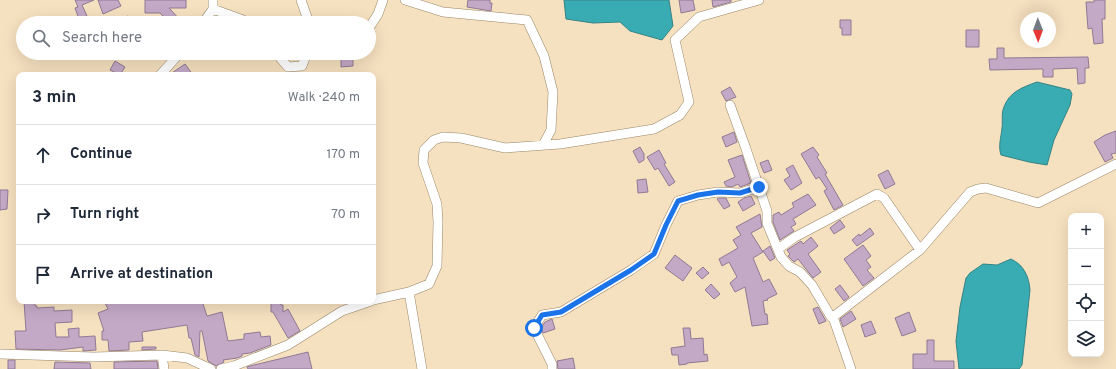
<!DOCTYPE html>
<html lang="en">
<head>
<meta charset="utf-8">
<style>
	body { margin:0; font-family:Overpass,sans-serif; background:#f2f2f3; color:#1f2937 }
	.controls { position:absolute; right:12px; bottom:12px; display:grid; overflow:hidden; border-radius:8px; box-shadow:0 4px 16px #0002 }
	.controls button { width:36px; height:36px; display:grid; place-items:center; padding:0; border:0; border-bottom:1px solid #e0e1e3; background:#fff; color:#1f2937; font:20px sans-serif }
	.compass { position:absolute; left:1020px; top:12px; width:36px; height:36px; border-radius:50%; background:#fff; box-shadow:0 4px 16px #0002; rotate:179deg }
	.stop { position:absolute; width:12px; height:12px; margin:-9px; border:3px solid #1a73e8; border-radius:50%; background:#fff }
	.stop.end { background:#1a73e8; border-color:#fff; box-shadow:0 1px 4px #0008 }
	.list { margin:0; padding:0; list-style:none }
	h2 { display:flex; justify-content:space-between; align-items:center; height:52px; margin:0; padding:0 16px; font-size:17px }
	h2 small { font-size:13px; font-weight:400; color:#747a83 }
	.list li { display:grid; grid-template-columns:26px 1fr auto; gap:12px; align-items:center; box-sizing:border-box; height:60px; padding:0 16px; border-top:1px solid #e0e1e3 }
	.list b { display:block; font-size:15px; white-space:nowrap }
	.list em { font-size:13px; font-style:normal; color:#747a83 }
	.icon { flex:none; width:22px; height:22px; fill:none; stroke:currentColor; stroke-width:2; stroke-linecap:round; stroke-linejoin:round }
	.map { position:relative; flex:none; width:1116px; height:369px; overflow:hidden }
	.search { position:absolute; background:#fff; box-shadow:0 4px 16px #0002; left:16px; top:16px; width:360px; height:44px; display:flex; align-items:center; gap:10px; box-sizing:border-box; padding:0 14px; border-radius:22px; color:#747a83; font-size:15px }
	.panel { position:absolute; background:#fff; box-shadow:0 4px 16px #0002; left:16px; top:72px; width:360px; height:232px; border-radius:8px }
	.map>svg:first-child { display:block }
	.water { fill:#39acb3; stroke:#358384 }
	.building { fill:#c3a9c6; stroke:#917994 }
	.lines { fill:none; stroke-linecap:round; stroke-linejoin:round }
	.minor-casing { stroke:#988667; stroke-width:10 }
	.minor { stroke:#fff; stroke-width:9 }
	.route { stroke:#1a73e8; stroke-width:5 }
</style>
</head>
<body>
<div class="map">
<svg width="1116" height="369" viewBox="0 0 1116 369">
	<rect width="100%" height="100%" fill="#f5e0bf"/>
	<path class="water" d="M564,0H669L673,26L662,40L630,31L620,22L593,23L566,19Z
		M1037,82L1070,90L1072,94L1070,105L1054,140L1047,165L1029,162L1001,155C998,146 1001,138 1002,128C1003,122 1001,113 1004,107C1009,92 1023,87 1037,82Z
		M1011,259C1024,265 1029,277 1030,290L1022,365L1019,369H959L956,341L960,307L966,278L970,273L983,264L997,265Z"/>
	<path class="building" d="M75,0H94L82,5L87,16L79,19L75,8L78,7Z
		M98,0H118L121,6L103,14Z
		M145,0H186V8H169L183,23H170L160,13H145Z
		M468,0H490V3H492L491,11L467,7Z
		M679,0H693L695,10L681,13Z
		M712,0H731V2L713,7Z
		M1094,0H1105V19H1102L1103,43L1094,44L1092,28L1088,29L1086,2H1094Z
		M128,16L130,23H110V22Z
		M840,20H851V35H842V28H840Z
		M966,30H979V47H966Z
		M997,48H1004V58L1088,57L1089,68H1085V83L1078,84L1077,68L1053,69V77H1043V69H1041L990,70L989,59H997Z
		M341,53H353V66L341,67Z
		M115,61L125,67L120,75L110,70Z
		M185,64L193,75H169Z
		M730,87L736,97L726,101L721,92Z
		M1116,131V153L1111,154L1113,158L1105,162L1094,142L1105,135Z
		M734,132L737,142L726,147L722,137Z
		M640,147L644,154V160L639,163L633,151Z
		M813,147L819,155L817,157L827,173L825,174L843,205L834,210L824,191L827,189L819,177L816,179L801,154Z
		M659,150L666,163L664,164L675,182L669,186L658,168L655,170L647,157Z
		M742,155L751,183L740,187L738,184L732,187L726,186L724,182L735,177L728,160Z
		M768,160L772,170L764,173L760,163Z
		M793,165L802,183L791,190L784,180L790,176L786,169Z
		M888,170L895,184L885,189L878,175Z
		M646,179L648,192L638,193L637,180Z
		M0,190H8L7,209L0,210Z
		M808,194L816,205L793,219L796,224L791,227L794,231L780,240L773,222V215L779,212L781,215L794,207L792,203Z
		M751,196L755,204L743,211L738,202L744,198Z
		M719,198H726L730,206L724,209L717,199Z
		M760,214L762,227L751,233L763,252L753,258L763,282L769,279L777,294L767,299L768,300L763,301L765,314H767L768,324L752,326L745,287L735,292L730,283L737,277L729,262L722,266L719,259L738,248L733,240L741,235L736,227Z
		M840,220L845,227L834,234L830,228Z
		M870,228L874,234L857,246L852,240L859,234L860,236Z
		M811,237L818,246L808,254L821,272L813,278L798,259L794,262L788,256L790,254L787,250L801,241L803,244Z
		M863,245L871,256L866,260L871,267L867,270L874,278L863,286L844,259Z
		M770,246L775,258L770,261L763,251Z
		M675,255L692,268L683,281L665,268Z
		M703,267L709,273L702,279L696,273Z
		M711,284L720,294L714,299L705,290Z
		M840,285L849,297L844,301L835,289Z
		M24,301H35V306H37V308L54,307V311L72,310V322L55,323L56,337H69L68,329L79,328V337L95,336L96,350L83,351V347L60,350L16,349L15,331H26Z
		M104,301H154V303L169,301H179V303L186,301H202L207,316L222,312L228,341L244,339V334L260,332L261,337L270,336L271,345L250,353L242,354V356L237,358L223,360L224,362L216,366L208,361L202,331H200L199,357L195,355L191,338H189L187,325L142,332L143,341L129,342V350L109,351L108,340H102V331H104L98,313L108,309Z
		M271,301H280L281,305H283V312L288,309L300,331L288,338L273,312H271Z
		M818,307L826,321L819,324L813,309Z
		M851,311L856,319L843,327L840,319Z
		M909,312L916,331L902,336L895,318Z
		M552,319L555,329L543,333L541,328L545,322Z
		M871,321L876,333L865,337L861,325Z
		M683,328H690L691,339L703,338L704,355L707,354L708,361L687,363V364L679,365L678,355H672L671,348L685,346Z
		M927,340H934V361H954V369H913V354H927Z
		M142,347H156V349L142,350Z
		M308,352L312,369H248L247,367L250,366Z
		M573,358L575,369H558L557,361Z
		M8,360H15V369H8Z
		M157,361L158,369H114V362Z
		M55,362L90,363L91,369H54Z"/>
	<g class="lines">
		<defs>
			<path id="minor" d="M213,0V9L243,20L246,23
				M301,0L309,23
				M405,0L443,12L527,20L544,56L553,92L551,130L543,145
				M203,23L213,9
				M369,28L378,14L383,0
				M276,53L288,67L302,66L307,53
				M160,75L180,53
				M730,105L745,146L767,211V223L781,257L789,266L800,272L812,285L831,317H833L851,369
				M778,249L795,237L877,194L884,198L920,250
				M409,292L422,369
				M373,300L409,292L429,284L437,266L438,222L437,204L423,163L424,150L434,140L443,137L461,138L505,148L560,144L654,129L680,115L689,102L675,40L699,17L759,0
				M833,317L920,250L970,192L978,189L986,188L1038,203L1116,164
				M0,354L94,357L162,355L187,358L211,369
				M162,355L164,369
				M221,369L234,366L288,345L342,311L371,301
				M552,369V364L534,328L542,315L561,312L631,270L654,254L666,225L678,201L698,195L718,192L740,193L759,187"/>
		</defs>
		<use href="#minor" class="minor-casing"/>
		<use href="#minor" class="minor"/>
	</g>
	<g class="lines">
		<path class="route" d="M534,328L542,315L561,312L631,270L654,254L666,225L678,201L698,195L718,192L740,193L759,187"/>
	</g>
</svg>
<div class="controls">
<button>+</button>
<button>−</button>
<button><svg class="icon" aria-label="locate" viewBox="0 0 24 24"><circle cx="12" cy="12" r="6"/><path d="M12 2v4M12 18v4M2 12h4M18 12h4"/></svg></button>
<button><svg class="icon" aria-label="layers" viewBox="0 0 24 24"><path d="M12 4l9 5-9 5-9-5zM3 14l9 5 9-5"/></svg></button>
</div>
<svg class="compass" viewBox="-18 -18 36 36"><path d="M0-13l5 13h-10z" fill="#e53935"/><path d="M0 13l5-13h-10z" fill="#747a83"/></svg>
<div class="stop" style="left:534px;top:328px"></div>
<div class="stop end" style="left:759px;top:187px"></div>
<div class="search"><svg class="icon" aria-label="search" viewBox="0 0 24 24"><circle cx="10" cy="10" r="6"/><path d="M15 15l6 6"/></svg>Search here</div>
<section class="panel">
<h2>3 min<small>Walk · 240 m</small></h2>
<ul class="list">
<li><svg class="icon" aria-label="ahead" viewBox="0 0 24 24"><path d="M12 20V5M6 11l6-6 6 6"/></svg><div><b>Continue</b></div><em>170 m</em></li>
<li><svg class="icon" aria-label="right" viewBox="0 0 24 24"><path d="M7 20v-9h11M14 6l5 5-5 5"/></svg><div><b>Turn right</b></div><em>70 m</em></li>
<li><svg class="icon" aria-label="arrive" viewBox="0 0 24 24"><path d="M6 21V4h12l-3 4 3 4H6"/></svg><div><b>Arrive at destination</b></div></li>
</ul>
</section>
</div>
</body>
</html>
